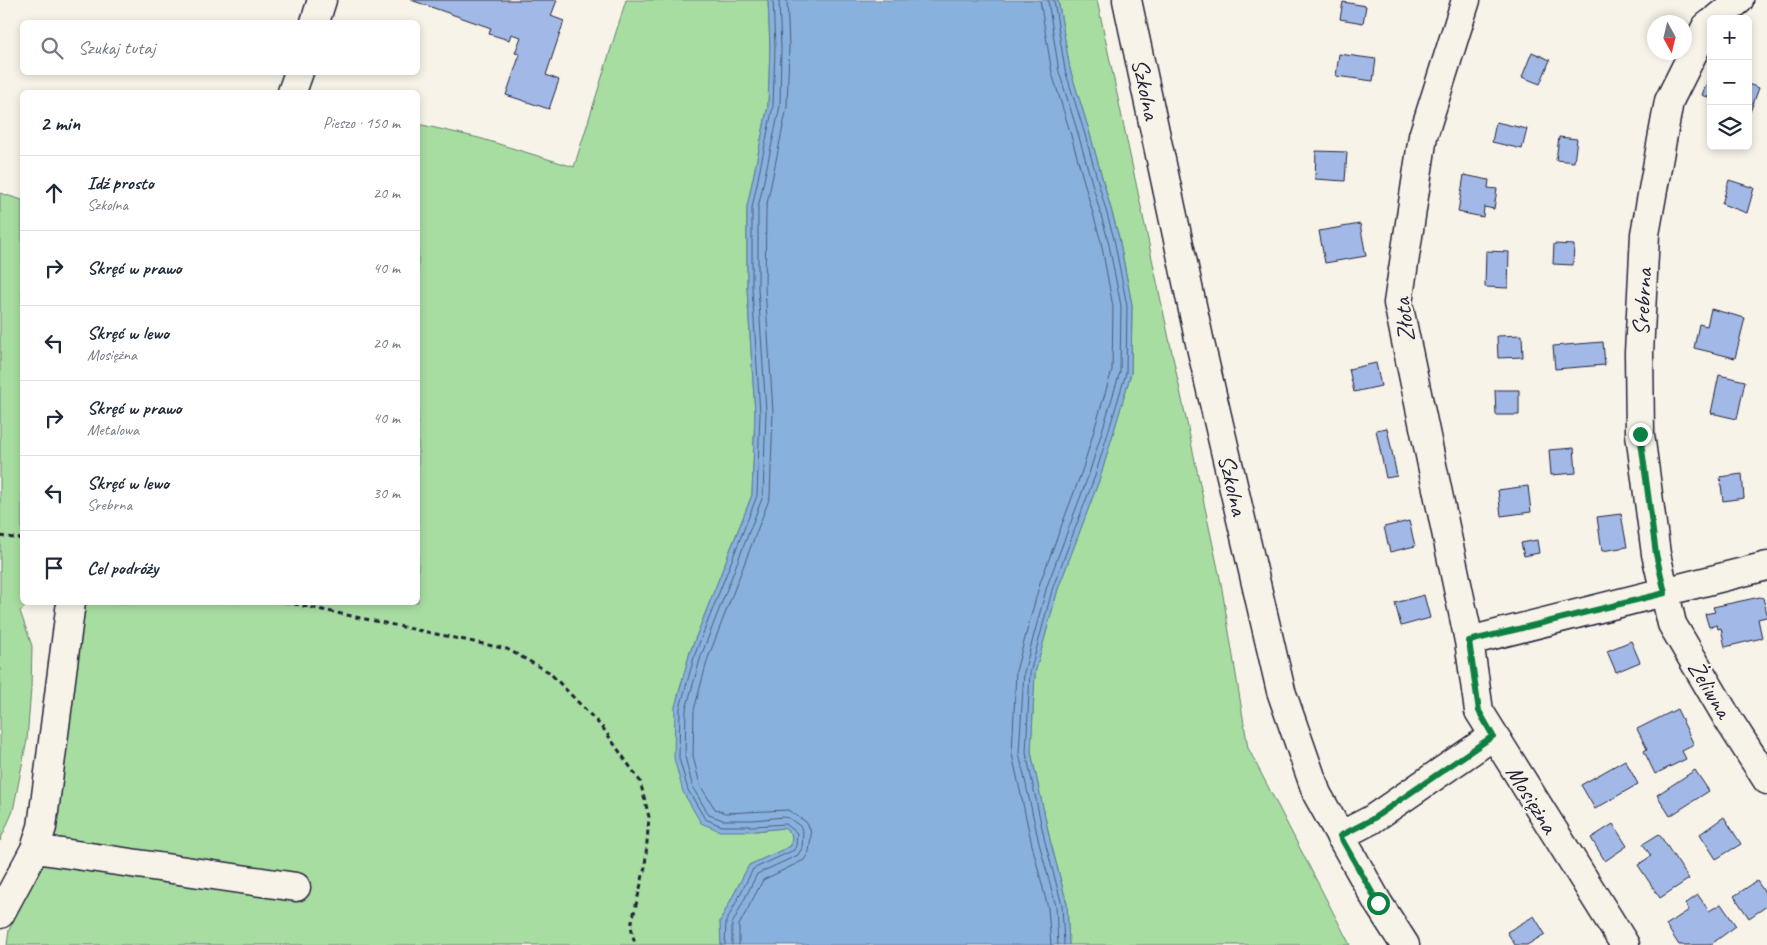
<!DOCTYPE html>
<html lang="pl">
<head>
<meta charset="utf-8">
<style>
	body { margin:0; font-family:Caveat,sans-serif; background:#f6f6f7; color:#1f2937 }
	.controls { position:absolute; right:15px; top:15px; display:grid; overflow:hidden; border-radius:8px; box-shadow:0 2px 8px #0003 }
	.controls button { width:45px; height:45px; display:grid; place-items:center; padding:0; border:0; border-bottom:1px solid #e0e1e3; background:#fff; color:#1f2937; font:25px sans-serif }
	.compass { position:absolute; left:1647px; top:15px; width:45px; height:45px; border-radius:50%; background:#fff; box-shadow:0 2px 8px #0003; rotate:172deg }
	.stop { position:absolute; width:15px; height:15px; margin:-11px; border:4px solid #0b8043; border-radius:50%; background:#fff }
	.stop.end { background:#0b8043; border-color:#fff; box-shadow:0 1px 5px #0008 }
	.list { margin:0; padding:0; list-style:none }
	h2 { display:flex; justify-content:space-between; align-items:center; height:65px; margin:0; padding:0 20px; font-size:21px }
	h2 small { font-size:16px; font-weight:400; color:#747a83 }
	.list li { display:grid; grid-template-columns:32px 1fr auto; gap:15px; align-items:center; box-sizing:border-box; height:75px; padding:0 20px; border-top:1px solid #e0e1e3 }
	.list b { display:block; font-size:19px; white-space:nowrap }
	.list p { margin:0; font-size:16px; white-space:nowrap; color:#747a83 }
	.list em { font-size:16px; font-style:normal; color:#747a83 }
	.icon { flex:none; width:28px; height:28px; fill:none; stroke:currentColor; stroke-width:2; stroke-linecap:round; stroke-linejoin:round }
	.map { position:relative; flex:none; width:1767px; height:945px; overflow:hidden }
	.search { position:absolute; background:#fff; box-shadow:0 2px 8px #0003; left:20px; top:20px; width:400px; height:55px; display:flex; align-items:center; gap:12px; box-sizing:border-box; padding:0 18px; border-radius:8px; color:#747a83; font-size:19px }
	.panel { position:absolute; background:#fff; box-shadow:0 2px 8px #0003; left:20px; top:90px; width:400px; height:515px; border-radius:8px }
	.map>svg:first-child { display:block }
	.green { fill:#a7dda1; stroke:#64806e }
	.water { fill:#88b2dd; stroke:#5f789c }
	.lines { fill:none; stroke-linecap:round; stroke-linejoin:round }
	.shore { stroke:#4b5c7c; stroke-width:1 }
	.building { fill:#a2b9e7; stroke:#22223b }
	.minor-casing { stroke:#22223b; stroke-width:31 }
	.path { stroke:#22223b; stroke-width:3; stroke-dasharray:5 4; stroke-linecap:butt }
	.minor { stroke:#f7f3e8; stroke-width:28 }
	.route { stroke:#0b8043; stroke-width:6 }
	.labels { text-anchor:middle; stroke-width:4.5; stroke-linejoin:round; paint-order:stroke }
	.street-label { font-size:24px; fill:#22223b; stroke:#f7f3e8 }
</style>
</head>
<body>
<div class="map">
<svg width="1767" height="945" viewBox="0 0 1767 945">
	<rect width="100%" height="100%" fill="#f7f3e8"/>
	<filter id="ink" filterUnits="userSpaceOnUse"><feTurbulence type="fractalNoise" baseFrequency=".02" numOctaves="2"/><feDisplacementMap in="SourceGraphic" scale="10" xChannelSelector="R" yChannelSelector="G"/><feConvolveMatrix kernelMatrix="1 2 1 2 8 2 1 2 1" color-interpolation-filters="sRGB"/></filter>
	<g filter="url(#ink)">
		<path class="green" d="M626,0H768L770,47L768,106L747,207V288L755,413L752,495L690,652L675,707L755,831L784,828L792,835L791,846L749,865L720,921L721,945H7L9,930L51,843L80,603L418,602V124L479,138L574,167Z
			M1058,0H1097L1221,583L1248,748L1350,945H1069L1067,904L1050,840L1031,752L1035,673L1058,589L1100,478L1131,373L1132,305L1119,237L1088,127L1070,69Z
			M0,193L22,200V602L29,603L20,611L32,646L31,688L27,740L13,811L0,841Z"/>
		<path class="water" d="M768,0H1058L1070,69L1088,127L1119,238L1132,305L1131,373L1100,478L1058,589L1035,673L1031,752L1050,840L1067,904L1069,945H721L720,921L749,865L791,846L792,835L784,828L755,831H720L701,823L683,792L674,758L675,707L690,652L752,495L755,413L747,288V207L768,106L770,47Z"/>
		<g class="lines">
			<path class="shore" d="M1040,0L1052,73L1070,132L1101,242L1113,307L1112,370L1082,471L1040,583L1016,671L1012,754L1032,845L1048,908L1051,945
				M1048,0L1059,72L1077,130L1108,240L1121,306L1120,372L1089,474L1047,586L1024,672L1019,753L1039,843L1056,906L1058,945
				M1054,0L1065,70L1083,128L1114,239L1127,306L1126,373L1095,476L1053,587L1030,673L1026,753L1045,842L1062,905L1064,945
				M725,945L726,922L753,869L794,850L796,846L797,833L786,824L754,826H722L705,819L688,790L679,758L680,708L695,654L757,496L760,413L752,288V208L773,106L775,47L773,0
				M732,945V924L757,874L798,855L802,848L803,832L800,826L789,818L783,817L754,820H723L709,815L693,788L685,757L686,709L701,656L763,496L766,412L758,288V208L780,106L781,47L779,0
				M739,945V925L763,880L804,860L809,852L811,836L810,829L806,822L788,810L725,813L715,809L700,785L693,756L694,710L708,658L770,497L773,412L765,288L766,209L787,107L789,47L787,0"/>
		</g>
		<path class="building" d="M411,0H557L551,16L564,21L546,75L559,80L549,109L506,95L520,54L515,53L521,37L511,34L509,40L489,34L491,28Z
			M1343,2L1366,6L1363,23L1340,19Z
			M1532,52L1550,60L1540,84L1522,77Z
			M1339,54L1376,59L1373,81L1336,76Z
			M1711,72V98L1702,95Z
			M1748,84L1759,88L1750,112H1748Z
			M1496,122L1527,129L1522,149L1492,142Z
			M1559,137L1577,139L1574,162L1556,160Z
			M1316,151L1347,152L1345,181L1315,179Z
			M1464,175L1489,180L1488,188L1497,189L1494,209L1484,207L1483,217L1458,212Z
			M1729,180L1754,188L1747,213L1722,204Z
			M1360,224L1366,256L1325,263L1319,231Z
			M1554,244L1574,245L1573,265L1553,264Z
			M1486,251L1509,252L1508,288L1485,287Z
			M1711,309L1745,318L1735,358L1694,348L1699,324L1707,326Z
			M1522,335L1523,357L1498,358L1497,336Z
			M1603,342L1605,365L1555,369L1553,346Z
			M1376,363L1381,386L1354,392L1349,369Z
			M1719,375L1745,381L1737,419L1711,413Z
			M1495,390H1519V415H1496Z
			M1387,428L1397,476L1386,478L1376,430Z
			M1574,448L1576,473L1551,475L1549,450Z
			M1742,474L1744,498L1723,501L1720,477Z
			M1528,486L1531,512L1501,516L1498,490Z
			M1621,514L1627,547L1602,551L1597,517Z
			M1409,521L1415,546L1390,552L1384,527Z
			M1537,540L1539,553L1524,556L1521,543Z
			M1424,595L1430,618L1401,626L1395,603Z
			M1760,597L1763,598L1767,613L1766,617L1758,619L1762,638L1725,647L1721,628L1718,629L1717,625L1709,627L1705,614L1715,612L1713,607Z
			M1631,641L1640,662L1616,672L1607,651Z
			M1677,709L1694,745L1682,751L1686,759L1655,774L1644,751L1647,749L1637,729Z
			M1625,760L1638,784L1595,809L1581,785Z
			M1695,770L1709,791L1670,816L1657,795Z
			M1724,817L1741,844L1716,859L1700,834Z
			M1613,824L1627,846L1605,861L1591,838Z
			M1659,834L1689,879L1660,898L1638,865L1651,856L1643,844Z
			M1757,881L1767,896V906L1749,918L1734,896Z
			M1698,895L1709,911L1721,904L1736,926L1710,945H1679L1666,925L1689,910L1685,904Z
			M1534,916L1545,934L1527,945H1515L1507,932Z"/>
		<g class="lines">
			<defs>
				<path id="minor" d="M1127,0L1200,343L1281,691L1317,794L1378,903L1405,945
					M1466,0L1423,136L1398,303L1469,641L1479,711L1625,945
					M1716,19L1739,0
					M315,22L322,0
					M1711,23L1706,27L1669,101L1645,234L1639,353L1640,434L1656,554L1672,624L1728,719L1767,780
					M292,92L299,72
					M1469,641L1767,566
					M1340,836L1371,820L1493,736
					M35,849L296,887
					M0,914L35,849L42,827L71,602"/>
			</defs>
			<use href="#minor" class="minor-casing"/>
			<path class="path" d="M0,536L22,539
				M285,602L507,649L549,672L603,728L640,781L649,817L645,867L631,926L635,945"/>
			<use href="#minor" class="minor"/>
		</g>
	</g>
	<g class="lines" filter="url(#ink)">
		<path class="route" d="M1378,903L1340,836L1371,820L1493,736L1479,711L1469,641L1665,593L1656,554L1640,434"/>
	</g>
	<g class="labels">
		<g class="street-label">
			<text transform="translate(1146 89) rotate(78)" y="8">Szkolna</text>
			<text transform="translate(1642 302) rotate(-87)" y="8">Srebrna</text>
			<text transform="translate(1404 320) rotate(-97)" y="8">Złota</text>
			<text transform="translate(1233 485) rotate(77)" y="8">Szkolna</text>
			<text transform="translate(1710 689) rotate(59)" y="8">Żeliwna</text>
			<text transform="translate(1532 799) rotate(58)" y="8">Mosiężna</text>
		</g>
	</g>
</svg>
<div class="controls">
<button>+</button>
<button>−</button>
<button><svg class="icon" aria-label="layers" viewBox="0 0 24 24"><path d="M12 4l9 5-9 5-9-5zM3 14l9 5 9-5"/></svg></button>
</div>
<svg class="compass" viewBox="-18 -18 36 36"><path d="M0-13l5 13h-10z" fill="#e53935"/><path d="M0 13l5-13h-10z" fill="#747a83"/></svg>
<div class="stop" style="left:1378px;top:903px"></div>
<div class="stop end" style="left:1640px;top:434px"></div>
<div class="search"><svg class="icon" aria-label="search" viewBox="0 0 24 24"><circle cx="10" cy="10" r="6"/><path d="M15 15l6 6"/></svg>Szukaj tutaj</div>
<section class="panel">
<h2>2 min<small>Pieszo · 150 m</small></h2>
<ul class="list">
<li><svg class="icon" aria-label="ahead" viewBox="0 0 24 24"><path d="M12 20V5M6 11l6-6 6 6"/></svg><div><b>Idź prosto</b><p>Szkolna</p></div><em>20 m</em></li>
<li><svg class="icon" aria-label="right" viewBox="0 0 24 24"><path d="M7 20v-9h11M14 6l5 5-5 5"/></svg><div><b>Skręć w prawo</b></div><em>40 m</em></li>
<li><svg class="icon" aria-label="left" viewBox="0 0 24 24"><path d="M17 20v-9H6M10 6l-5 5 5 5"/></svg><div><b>Skręć w lewo</b><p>Mosiężna</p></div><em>20 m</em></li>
<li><svg class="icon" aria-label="right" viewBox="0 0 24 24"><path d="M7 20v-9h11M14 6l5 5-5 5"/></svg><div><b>Skręć w prawo</b><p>Metalowa</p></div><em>40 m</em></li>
<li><svg class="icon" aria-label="left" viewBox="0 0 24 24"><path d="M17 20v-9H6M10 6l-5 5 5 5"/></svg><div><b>Skręć w lewo</b><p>Srebrna</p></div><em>30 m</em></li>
<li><svg class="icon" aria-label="arrive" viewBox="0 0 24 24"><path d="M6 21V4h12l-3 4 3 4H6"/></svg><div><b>Cel podróży</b></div></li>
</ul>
</section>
</div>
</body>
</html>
